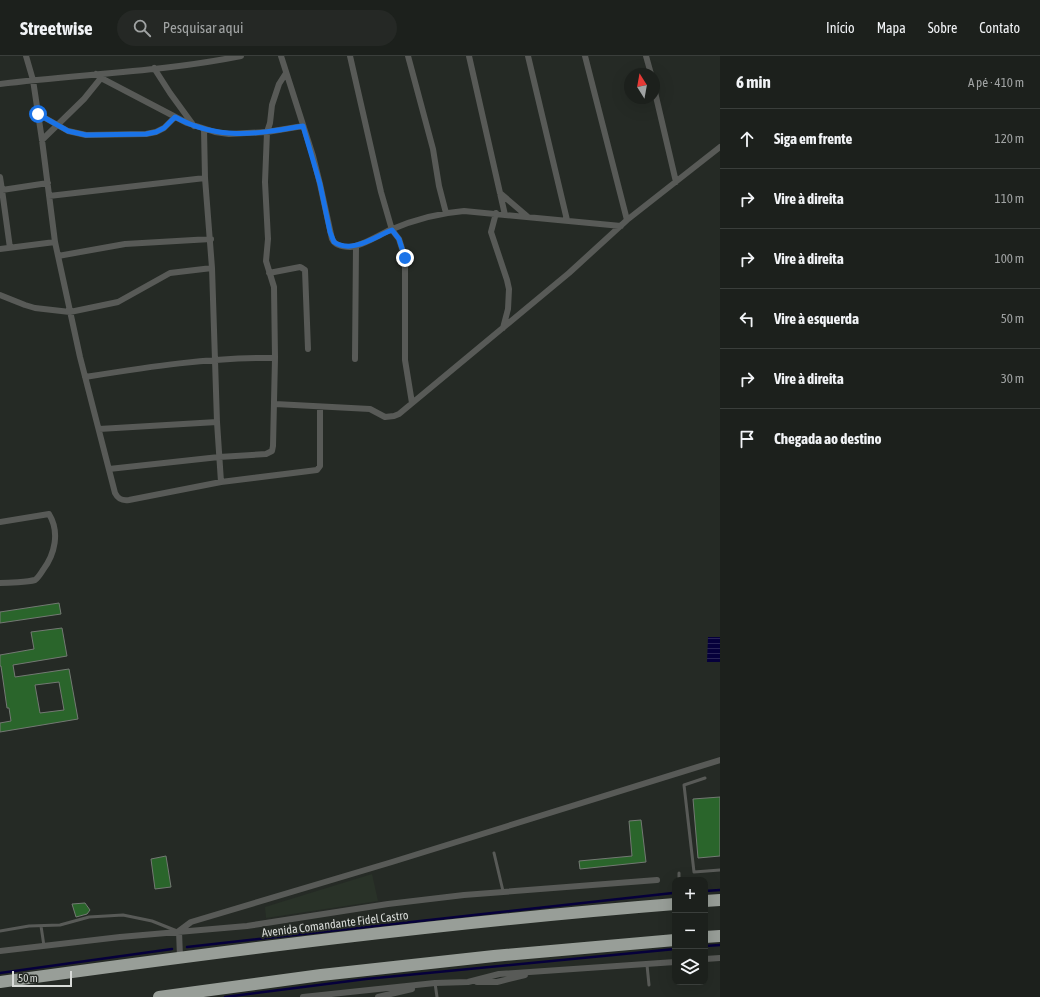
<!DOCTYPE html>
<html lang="pt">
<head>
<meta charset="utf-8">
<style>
	body { margin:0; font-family:"Asap Condensed",sans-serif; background:#252825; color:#f1f3f6 }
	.controls { position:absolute; right:12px; bottom:12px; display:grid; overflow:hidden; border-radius:8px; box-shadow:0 4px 16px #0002 }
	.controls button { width:36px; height:36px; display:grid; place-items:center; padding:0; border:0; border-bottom:1px solid #3a3e3b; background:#1c201c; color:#f1f3f6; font:20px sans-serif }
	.compass { position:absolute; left:624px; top:12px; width:36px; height:36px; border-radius:50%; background:#1c201c; box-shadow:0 4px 16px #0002; rotate:349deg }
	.scale { position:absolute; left:12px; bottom:10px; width:60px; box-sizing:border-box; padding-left:4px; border:2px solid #d8dbd8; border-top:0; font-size:11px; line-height:14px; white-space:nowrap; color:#d8dbd8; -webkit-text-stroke:3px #252a25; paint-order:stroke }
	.stop { position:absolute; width:12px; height:12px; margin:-9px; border:3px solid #1a73e8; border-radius:50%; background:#fff }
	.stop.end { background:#1a73e8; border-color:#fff; box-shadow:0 1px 4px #0008 }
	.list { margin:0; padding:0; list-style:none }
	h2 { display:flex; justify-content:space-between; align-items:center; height:52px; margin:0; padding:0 16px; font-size:17px }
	h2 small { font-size:13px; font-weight:400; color:#a0a3a3 }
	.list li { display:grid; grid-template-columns:26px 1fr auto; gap:12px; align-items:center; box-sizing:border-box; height:60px; padding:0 16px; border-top:1px solid #3a3e3b }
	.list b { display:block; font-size:15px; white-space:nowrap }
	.list em { font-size:13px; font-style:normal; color:#a0a3a3 }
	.icon { flex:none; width:22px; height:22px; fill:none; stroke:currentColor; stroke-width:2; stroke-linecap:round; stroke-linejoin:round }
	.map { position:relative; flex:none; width:720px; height:941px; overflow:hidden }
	header { display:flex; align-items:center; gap:24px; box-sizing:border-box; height:56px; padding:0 20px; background:#1c201c; border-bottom:1px solid #3a3e3b }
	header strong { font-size:19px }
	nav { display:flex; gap:22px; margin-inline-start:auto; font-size:14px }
	.search { width:280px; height:36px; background:#252825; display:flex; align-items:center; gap:10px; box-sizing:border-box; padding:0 14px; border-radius:22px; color:#a0a3a3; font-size:15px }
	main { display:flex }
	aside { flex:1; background:#1c201c }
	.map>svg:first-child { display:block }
	.built { fill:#293228 }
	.water { fill:url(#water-rules) }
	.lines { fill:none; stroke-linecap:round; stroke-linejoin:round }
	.stream { stroke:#06003b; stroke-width:2.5 }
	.building { fill:#2a652b; stroke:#737973; fill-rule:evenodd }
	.lane { stroke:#585a57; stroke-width:3 }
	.street { stroke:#585a57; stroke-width:6 }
	.highway { stroke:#989e98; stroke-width:12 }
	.route { stroke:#1a73e8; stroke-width:5 }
	.labels { text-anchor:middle; stroke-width:4; stroke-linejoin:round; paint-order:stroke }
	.street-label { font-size:12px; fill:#d8dbd8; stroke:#252a25 }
</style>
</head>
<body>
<header>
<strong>Streetwise</strong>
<div class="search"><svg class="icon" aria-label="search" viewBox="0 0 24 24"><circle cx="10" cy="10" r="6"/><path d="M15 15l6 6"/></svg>Pesquisar aqui</div>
<nav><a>Início</a><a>Mapa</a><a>Sobre</a><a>Contato</a></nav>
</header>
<main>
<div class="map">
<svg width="720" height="941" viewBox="0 0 720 941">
	<defs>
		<pattern id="water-rules" width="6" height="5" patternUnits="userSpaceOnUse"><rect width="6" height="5" fill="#06003b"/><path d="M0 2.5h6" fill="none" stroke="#2a2557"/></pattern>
	</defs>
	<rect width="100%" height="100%" fill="#252a25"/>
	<path class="built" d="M372,818L378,845L266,862L265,851Z"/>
	<path class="water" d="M708,581H720V606H707Z"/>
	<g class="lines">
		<path class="stream" d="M705,835L720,834
			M705,890L720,889
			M187,891L673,837
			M0,917L172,893
			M225,941L366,923L675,893"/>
	</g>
	<path class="building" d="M59,547L61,558L0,567V556Z
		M62,572L67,600L13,609L15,621L69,613L78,663L0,676V667L11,665L9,652H7L1,610H0V599L34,593L31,576ZM59,626L64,654L40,657L35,629Z
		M720,741V800L698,802L693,743Z
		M641,764L646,806L580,813L579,805L632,800L629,765Z
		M166,800L171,831L155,833L151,803Z
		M85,847L90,854L87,858L76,861L72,848Z"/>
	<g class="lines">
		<path class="lane" d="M705,722L684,729L694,816L720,814
			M494,797L503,835
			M679,817V824
			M41,870L44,890
			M0,875L29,870L60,869L89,861L123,859L152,865L177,875
			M647,909L649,929
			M435,927L437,941"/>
		<path class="street" d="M26,0L33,24L42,84L55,186L80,301L115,437C118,443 122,445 129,444L221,426L317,414L320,410V351
			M281,0L313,100L320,128L332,183C335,189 343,191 350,191C362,190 379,179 390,174C413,164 439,157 464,155L621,170
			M350,0L381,136L392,174L399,183L405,202V304L412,347
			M408,0L433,93L439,130L446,157
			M469,0L505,159
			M528,0L567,164
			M585,0L627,164
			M646,0L651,18
			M154,12L170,37L194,70
			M96,18L101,22L187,67L215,76L229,78L267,76L303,70
			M0,28C80,18 162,16 241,0
			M654,32L676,126
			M38,58L68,75L86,79L146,78L156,76L164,72L175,61
			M204,73L205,122L212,212L217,366L221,426
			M42,84L84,43L101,22
			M0,121L2,134L48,127
			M2,134L10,192
			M500,137L528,161
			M49,140L205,122
			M496,157L491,176L507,224L509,233L508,253L503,272
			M0,193L55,186
			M58,200L125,188L211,183
			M269,217L300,211L302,212L305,214L308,293
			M0,239L25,249L35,252L70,256L118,246L170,217L212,212
			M355,303L356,190
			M85,321C148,311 211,301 275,302
			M275,348L370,353L385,361L394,360L399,358L569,217L627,164L720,91
			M99,373L217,366
			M109,413L219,401L266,398L272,395L273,390L275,302L274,231L266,205L268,183L265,126L267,76L270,67L272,49L279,28L286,17
			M0,466L49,458C60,476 55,498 43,514C41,517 38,522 35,524C28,526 8,527 0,527
			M179,875L191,866L392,806L720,704
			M179,875L180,901
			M0,895L120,881L247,870L388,848L464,839L657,824
			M705,903L720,902
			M477,926H497L525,919
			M303,941L435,927L468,926L499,918L675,906
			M378,941L412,933"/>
		<path class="highway" d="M705,845L720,844
			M705,881L720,880
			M0,926C224,895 449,866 675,848
			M159,941L321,919L494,900L675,884"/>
	</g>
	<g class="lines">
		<path class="route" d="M38,58L68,75L86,79L146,78L156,76L164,72L175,61C219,85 256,78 303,70L320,128L330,176L334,186C352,198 374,181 392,174L399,183L405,202"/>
	</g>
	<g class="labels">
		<g class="street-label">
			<text transform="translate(335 868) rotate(-7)" y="4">Avenida Comandante Fidel Castro</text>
		</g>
	</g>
</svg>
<div class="controls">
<button>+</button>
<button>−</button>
<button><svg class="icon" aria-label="layers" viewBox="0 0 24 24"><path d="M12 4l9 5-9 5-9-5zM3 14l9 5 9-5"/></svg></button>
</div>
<svg class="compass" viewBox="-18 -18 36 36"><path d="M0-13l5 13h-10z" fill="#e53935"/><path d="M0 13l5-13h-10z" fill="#a0a3a3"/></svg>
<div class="scale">50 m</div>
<div class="stop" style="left:38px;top:58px"></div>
<div class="stop end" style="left:405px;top:202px"></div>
</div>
<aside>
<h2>6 min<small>A pé · 410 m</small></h2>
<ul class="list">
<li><svg class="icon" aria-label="ahead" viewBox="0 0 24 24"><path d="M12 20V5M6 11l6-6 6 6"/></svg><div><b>Siga em frente</b></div><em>120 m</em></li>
<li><svg class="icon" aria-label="right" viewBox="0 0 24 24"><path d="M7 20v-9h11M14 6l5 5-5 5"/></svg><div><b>Vire à direita</b></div><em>110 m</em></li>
<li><svg class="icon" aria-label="right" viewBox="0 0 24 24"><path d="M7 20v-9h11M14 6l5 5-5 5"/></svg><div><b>Vire à direita</b></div><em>100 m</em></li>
<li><svg class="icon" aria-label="left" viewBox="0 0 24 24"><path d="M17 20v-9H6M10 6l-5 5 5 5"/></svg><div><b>Vire à esquerda</b></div><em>50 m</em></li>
<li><svg class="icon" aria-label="right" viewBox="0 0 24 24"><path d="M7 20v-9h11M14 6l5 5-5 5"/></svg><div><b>Vire à direita</b></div><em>30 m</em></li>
<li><svg class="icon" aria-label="arrive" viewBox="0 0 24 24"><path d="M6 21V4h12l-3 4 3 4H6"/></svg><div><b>Chegada ao destino</b></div></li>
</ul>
</aside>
</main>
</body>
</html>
